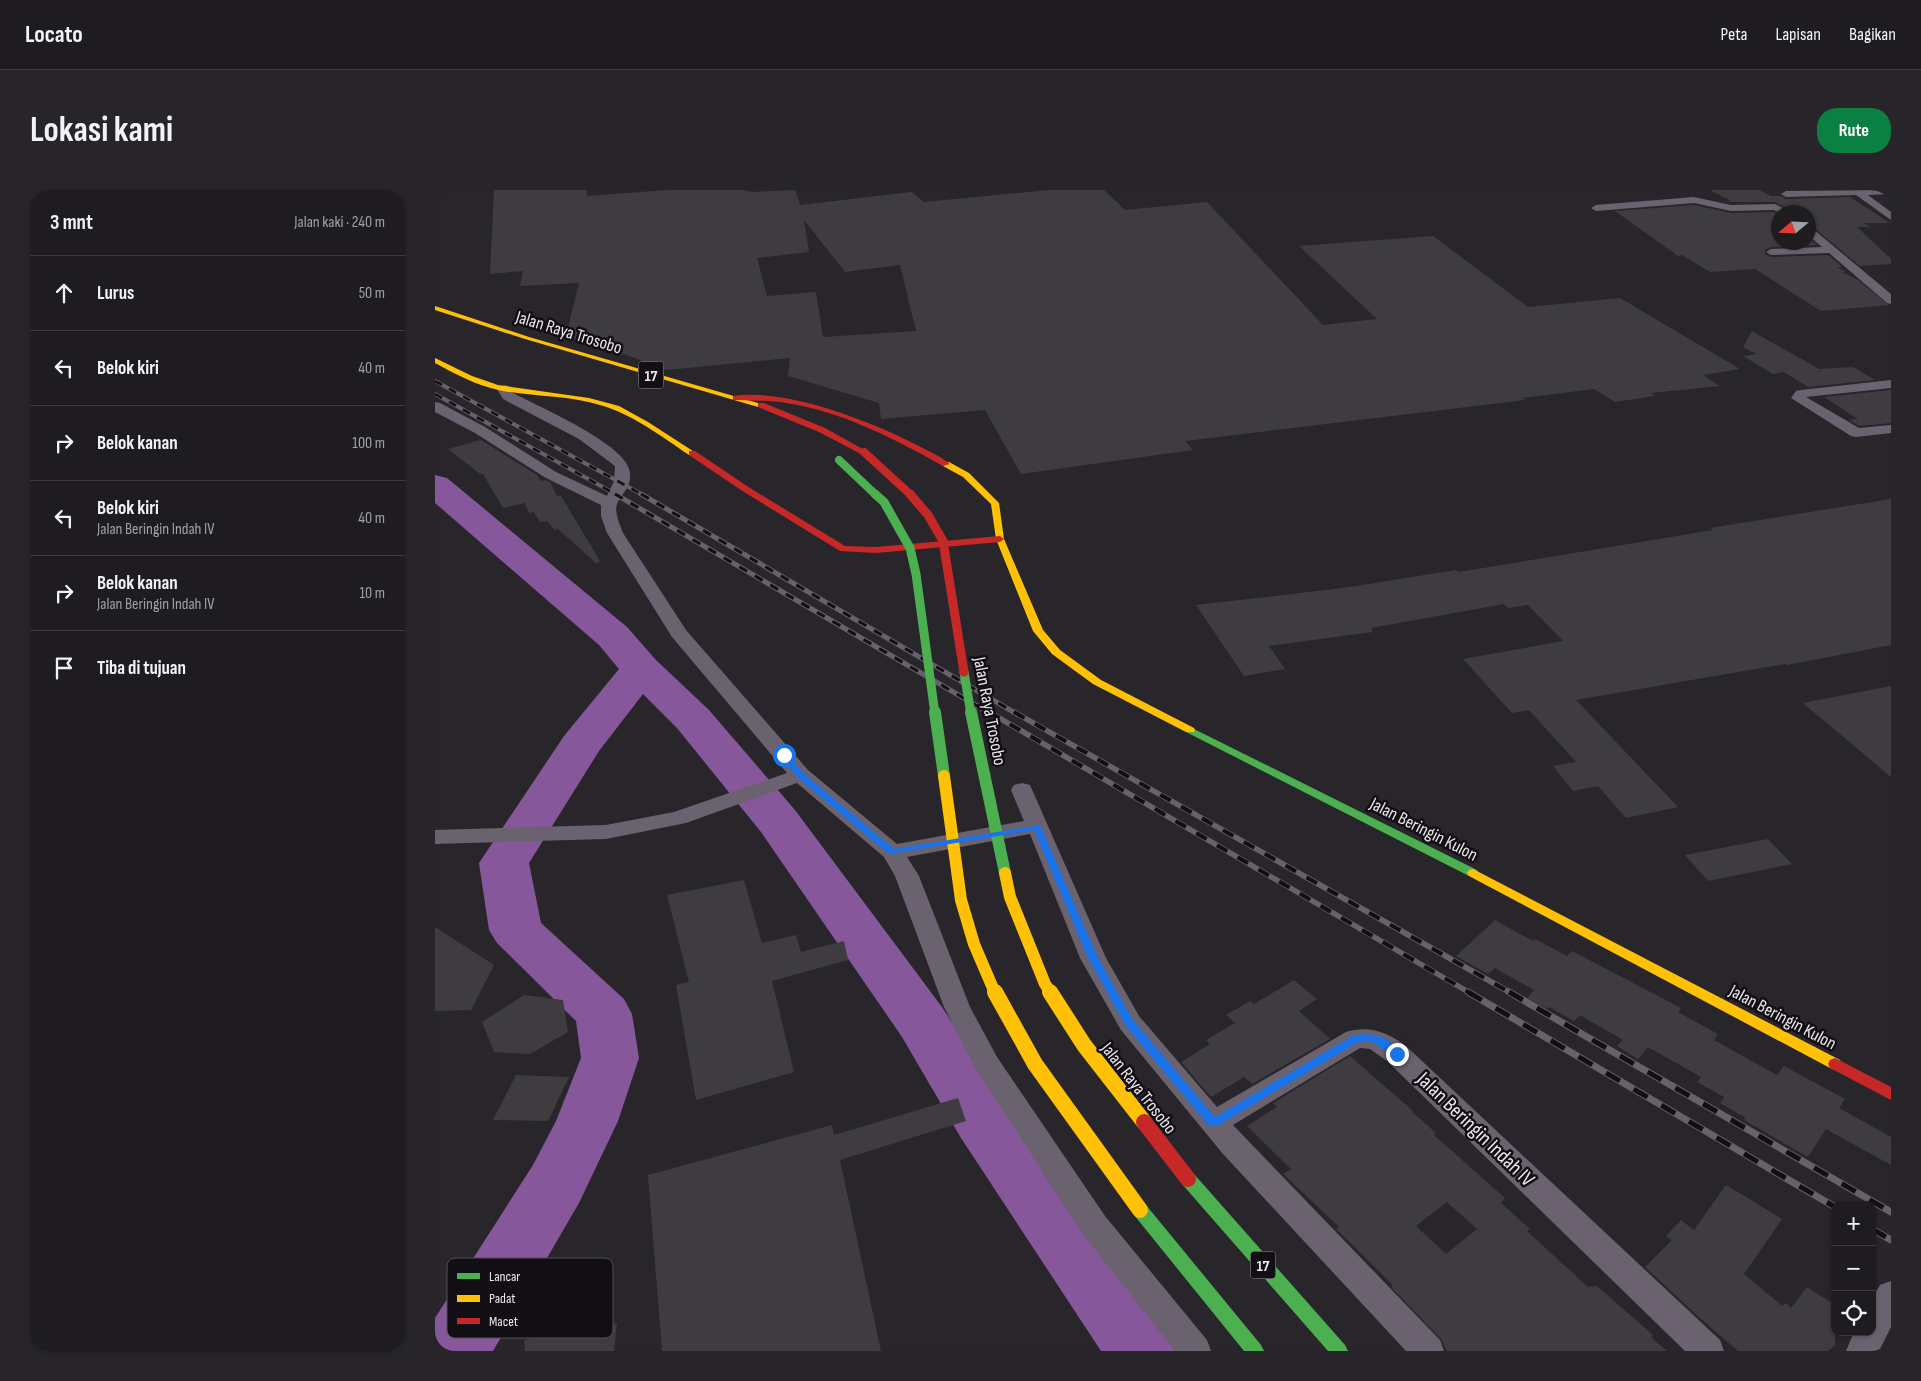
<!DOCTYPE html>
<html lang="id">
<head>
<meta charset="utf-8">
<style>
	body { margin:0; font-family:"Sofia Sans Condensed",sans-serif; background:#272529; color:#f1f3f6 }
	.controls { position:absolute; right:15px; bottom:15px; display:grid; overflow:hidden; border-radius:10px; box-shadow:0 1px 4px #0004 }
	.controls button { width:45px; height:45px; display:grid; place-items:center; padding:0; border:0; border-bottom:1px solid #3c3a3e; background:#1f1c20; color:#f1f3f6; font:25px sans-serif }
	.compass { position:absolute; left:1336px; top:15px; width:45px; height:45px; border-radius:50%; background:#1f1c20; box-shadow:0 1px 4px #0004; rotate:251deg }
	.stop { position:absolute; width:15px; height:15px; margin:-11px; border:4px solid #1a73e8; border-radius:50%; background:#fff }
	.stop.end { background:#1a73e8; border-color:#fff; box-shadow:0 1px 5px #0008 }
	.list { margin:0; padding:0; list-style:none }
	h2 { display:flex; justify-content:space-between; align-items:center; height:65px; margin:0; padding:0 20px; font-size:21px }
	h2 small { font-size:16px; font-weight:400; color:#a1a1a5 }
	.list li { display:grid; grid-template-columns:32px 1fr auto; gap:15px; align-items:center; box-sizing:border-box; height:75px; padding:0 20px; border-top:1px solid #3c3a3e }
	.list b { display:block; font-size:19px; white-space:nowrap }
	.list p { margin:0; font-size:16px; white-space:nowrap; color:#a1a1a5 }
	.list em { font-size:16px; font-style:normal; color:#a1a1a5 }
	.icon { flex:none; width:28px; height:28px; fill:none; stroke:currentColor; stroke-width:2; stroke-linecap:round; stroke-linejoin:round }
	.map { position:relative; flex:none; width:1456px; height:1161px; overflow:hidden; border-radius:20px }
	header { display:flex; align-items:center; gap:30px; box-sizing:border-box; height:70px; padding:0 25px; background:#1f1c20; border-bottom:1px solid #3c3a3e }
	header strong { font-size:24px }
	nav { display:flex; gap:28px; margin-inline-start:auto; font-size:18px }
	.intro { display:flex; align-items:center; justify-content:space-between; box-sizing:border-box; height:120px; padding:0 30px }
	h1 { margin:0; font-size:35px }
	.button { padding:12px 22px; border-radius:20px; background:#0b8043; color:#fff; font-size:18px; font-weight:700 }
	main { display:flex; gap:30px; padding:0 30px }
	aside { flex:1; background:#1f1c20; border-radius:20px; box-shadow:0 1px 4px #0004 }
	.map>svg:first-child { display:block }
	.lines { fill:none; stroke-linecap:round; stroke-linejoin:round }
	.river { fill:#86579a; fill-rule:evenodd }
	.building { fill:#3e3c40; fill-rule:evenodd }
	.street { fill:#6b6270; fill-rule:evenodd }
	.fast { fill:#4caf50; fill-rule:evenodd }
	.slow { fill:#ffc107; fill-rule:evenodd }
	.jam { fill:#c62828; fill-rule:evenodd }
	.rail-far3-casing { stroke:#66616a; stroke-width:4 }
	.rail-far2-casing { stroke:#66616a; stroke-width:5 }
	.rail-far1-casing { stroke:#66616a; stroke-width:5.5 }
	.rail-casing { stroke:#66616a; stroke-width:7 }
	.rail-far3 { stroke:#110f13; stroke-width:2.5; stroke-dasharray:8; stroke-linecap:butt }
	.rail-far2 { stroke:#110f13; stroke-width:3; stroke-dasharray:9; stroke-linecap:butt }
	.rail-far1 { stroke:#110f13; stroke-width:4; stroke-dasharray:12; stroke-linecap:butt }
	.rail { stroke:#110f13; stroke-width:5; stroke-dasharray:16; stroke-linecap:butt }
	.fast-bridge-far2 { stroke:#4caf50; stroke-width:8 }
	.fast-bridge-far1 { stroke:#4caf50; stroke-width:9 }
	.fast-bridge { stroke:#4caf50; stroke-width:12 }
	.slow-bridge-far1 { stroke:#ffc107; stroke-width:12 }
	.slow-bridge { stroke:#ffc107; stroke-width:16 }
	.jam-bridge-far2 { stroke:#c62828; stroke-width:8 }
	.jam-bridge-far1 { stroke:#c62828; stroke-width:9 }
	.jam-bridge { stroke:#c62828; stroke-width:16 }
	.route { fill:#1a73e8 }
	.labels { text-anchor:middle; stroke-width:5; stroke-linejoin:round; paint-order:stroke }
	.shield { fill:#110f13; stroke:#aaa6ac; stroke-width:1 }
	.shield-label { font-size:16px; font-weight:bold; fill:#ebe7ed }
	.street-label { font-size:18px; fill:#ebe7ed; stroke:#110f13 }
	.near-street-label { font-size:21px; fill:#ebe7ed; stroke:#110f13 }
	.key { fill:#110f13; stroke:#525054; stroke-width:1 }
	.key-label { font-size:14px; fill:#ebe7ed }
</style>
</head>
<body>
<header>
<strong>Locato</strong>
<nav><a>Peta</a><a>Lapisan</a><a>Bagikan</a></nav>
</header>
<div class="intro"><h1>Lokasi kami</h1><a class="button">Rute</a></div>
<main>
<aside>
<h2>3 mnt<small>Jalan kaki · 240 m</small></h2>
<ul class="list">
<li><svg class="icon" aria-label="ahead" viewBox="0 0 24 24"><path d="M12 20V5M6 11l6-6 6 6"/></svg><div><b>Lurus</b></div><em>50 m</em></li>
<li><svg class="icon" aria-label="left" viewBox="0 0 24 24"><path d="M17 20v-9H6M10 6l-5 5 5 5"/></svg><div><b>Belok kiri</b></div><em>40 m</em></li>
<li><svg class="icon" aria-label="right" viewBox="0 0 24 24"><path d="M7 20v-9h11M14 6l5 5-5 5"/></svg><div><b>Belok kanan</b></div><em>100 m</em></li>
<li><svg class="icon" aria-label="left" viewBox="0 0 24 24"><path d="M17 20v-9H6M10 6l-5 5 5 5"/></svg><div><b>Belok kiri</b><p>Jalan Beringin Indah IV</p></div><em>40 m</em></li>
<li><svg class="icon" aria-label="right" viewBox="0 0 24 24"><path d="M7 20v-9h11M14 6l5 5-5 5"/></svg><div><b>Belok kanan</b><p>Jalan Beringin Indah IV</p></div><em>10 m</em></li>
<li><svg class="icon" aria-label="arrive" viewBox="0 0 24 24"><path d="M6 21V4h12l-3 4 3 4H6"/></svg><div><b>Tiba di tujuan</b></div></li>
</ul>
</aside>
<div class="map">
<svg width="1456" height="1161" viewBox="0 0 1456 1161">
	<rect width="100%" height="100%" fill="#29262b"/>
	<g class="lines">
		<path class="river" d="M0,285L12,288L192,437L221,470L274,520L360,620L507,817L570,914L732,1137L743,1161H666L526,948L467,847L326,642L242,538L208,504L164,561L94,673L106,733L189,809L197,824L204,868L183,931L144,1013L58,1161H0V1128L98,975L121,931L146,868L141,831L62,753L54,740L44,673L129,546L184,479L164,455L0,313Z"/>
	</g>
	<path class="building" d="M59,0H152V6L233,0H308L317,2L360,0L365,15L477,2L489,12L615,0H669L690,20L772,12L888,135L942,129L864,56L998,46L1093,117L1185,108L1305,179L1268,185L1285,196L1216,203L1220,206L1180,212L1159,199L1087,208L1090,210L750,251L758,260L586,284L550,220L446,229L444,213L353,186L355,168L232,180L189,164L186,165L131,146L144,93L85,96L88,81L55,84ZM369,30L410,82L465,75L481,141L388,147L381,102L332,106L322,68L374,62Z
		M1275,0H1324L1336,6H1346L1351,9L1415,7L1455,33H1429L1435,37H1422L1456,69V74L1425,76L1379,38L1374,36V22H1358L1340,12H1289L1296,11Z
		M1259,15L1296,23L1338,22L1344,24V52H1374V48L1382,55L1336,57L1330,60V64L1336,67L1393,65L1407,77H1402L1411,82H1407L1423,90L1454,115L1386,121L1320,79L1275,82L1247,65L1243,66L1180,21Z
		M1317,141L1384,179L1418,177L1440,190L1373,197L1349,182L1338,184L1308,166L1321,164L1308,157Z
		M1456,200V233L1424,236L1414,230L1423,229L1389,207Z
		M46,250L102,285L106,291L110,290L115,292L122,306H126L165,371L162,374L123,339L120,340L112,331L105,332L99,322L94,323L90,313L68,318L48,284H45L13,259Z
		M1456,309V455L1352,475L1350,474L1141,510L1243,617L1191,628L1163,596L1138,601L1118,576L1141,572L1094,520L1077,523L1028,469L1128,451L1093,415L1073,418L1069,414L936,438L938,442L834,456L850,479L809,486L761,415L908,398L1021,380L1024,382L1278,340L1275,338Z
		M1456,496V587L1368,513Z
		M1333,649L1357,674L1273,691L1250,665Z
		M309,690L327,753L361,745L366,762L409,751L413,770L337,791L359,882L261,910L241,795L254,792L232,705Z
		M1060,730L1098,751L1100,749L1132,766L1137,761L1246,818L1243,822L1283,844L1279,850L1342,885L1349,876L1410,909L1404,918L1456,947V975L1391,939L1373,967L1309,930L1311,928L1285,913L1289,907L1262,892L1266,887L1213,857L1203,869L1182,856L1188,850L1145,825L1139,831L1114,817L1112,819L1092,808L1099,800L1060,778L1053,784L1021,766Z
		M0,737L59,775L36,820L0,821Z
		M859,790L882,809L864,821L895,849L817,894L809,887L776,907L746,872L775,854L771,850L800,833L791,825L815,811L819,814Z
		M89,805L128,810L133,842L95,864L59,862L47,832Z
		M915,866L978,921L977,922L1001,943L999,945L1070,1008L1066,1013L1095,1039L1092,1041L1153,1097L1162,1096L1218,1145L1216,1147L1232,1161H1012L1006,1149L956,1097L958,1095L901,1039L904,1037L848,984L856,979L812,936L842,917L838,913ZM1012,1012L1042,1039L1011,1064L981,1036Z
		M81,885L134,887L113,931L58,930Z
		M523,908L531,931L405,970L446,1161H227L213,985L397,935L399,945Z
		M1291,995L1347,1029L1309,1084L1347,1116L1351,1113L1356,1118L1372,1097L1400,1115V1155L1393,1161H1303L1265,1128L1210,1077L1237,1050L1231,1046L1246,1030L1259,1040Z
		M182,1133L179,1161H90L89,1150Z"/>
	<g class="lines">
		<path class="street" d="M1456,0V4L1433,5L1456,22V30L1421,5L1351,7L1346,4L1351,1Z
			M1259,7L1296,15L1340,14L1356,22H1344L1338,20L1296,21L1259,13L1161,21L1156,18L1161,15Z
			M1374,38L1378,39L1456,104V114L1452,113L1394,63L1336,65L1331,62L1336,59L1387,57L1374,46Z
			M1456,190V198L1371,207L1424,238L1456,235V243L1421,247L1416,246L1356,208L1361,201L1366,200Z
			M69,195L74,196L78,203C102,216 194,255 195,283C196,299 187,302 182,314C179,322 185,335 188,343L251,440L373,580L462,654L589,631L576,600L579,595L587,593L595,595L671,768L704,826L782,917L911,842C934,835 953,842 972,857L1285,1150L1289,1161H1250L952,871L935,859L925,858L798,935L1005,1150L1009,1161H971L788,964L686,840L645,768L595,644L472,667L484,686L535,817L562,867L670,1026L772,1150L776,1161H740L648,1044L542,881L509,817L460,686L449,667L362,593L251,633L171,649L0,654V640L171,635L239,622L352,583L237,447L172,343L166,326V315L111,288L40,243L0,222V212L5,213L50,237L121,282L172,306L179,291L180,276L144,249L68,209L62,199Z
			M1456,1091V1137L1444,1161H1411L1419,1142H1437V1109L1445,1095Z"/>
		<path class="fast" d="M755,537L1042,680L1044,683L1042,686H1034L751,542L750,540Z
			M753,982L759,984L910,1155L913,1161H893L747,994L745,989L747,984Z
			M705,1013L711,1015L826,1155L829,1161H809L699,1025L697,1020L699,1015Z"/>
		<path class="slow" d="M0,116L94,147L330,215L323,217L90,149L0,120Z
			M0,168L37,186L63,195L154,208L184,216L213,232L261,263L254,265C226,246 197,224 165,215C132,205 96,207 63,200C41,195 20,184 0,173Z
			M508,272H514L534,283L564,313L569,349L608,440L625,460L666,490L759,538L760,540L759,542H751L658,494L617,464L598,441L561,349L556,314L528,287L508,276Z
			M1038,679L1405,870L1407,874L1405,878L1400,880L1395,878L1034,686L1032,683L1034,680Z"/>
		<path class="jam" d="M298,206C352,198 435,231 482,255C493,261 506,266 515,274L508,276C460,249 406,221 351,213C335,210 318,211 301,210H298Z
			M323,213H329L390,238L433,262L426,264L384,242L323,217Z
			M254,261H260L315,298L410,356L441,357L565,346L569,349L565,352L441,363L405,361L309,302L254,265Z
			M1400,868L1456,897V910L1395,878L1393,874L1395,870Z"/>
		<defs>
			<path id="rail-far3" d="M0,191L208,305
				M0,204L182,305"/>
			<path id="rail-far2" d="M180,304L556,524
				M206,304L582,524"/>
			<path id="rail-far1" d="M554,522L1035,803
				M579,522L1076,803"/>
			<path id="rail" d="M1033,802L1400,1017
				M1074,802L1456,1022
				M1437,1039L1456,1050"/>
		</defs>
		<use href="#rail-far3" class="rail-far3-casing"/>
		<use href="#rail-far2" class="rail-far2-casing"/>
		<use href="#rail-far1" class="rail-far1-casing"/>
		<use href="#rail" class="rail-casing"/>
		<use href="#rail-far3" class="rail-far3"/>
		<use href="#rail-far2" class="rail-far2"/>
		<use href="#rail-far1" class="rail-far1"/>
		<use href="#rail" class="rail"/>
		<path class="fast-bridge-far2" d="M404,270L441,305"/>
		<path class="fast-bridge-far1" d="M440,304L449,312L475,358L481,384L500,524
			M529,482L536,524"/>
		<path class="fast-bridge" d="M500,522L509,586
			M536,522L570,683"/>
		<path class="slow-bridge-far1" d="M509,586L526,710L539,754L560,803
			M570,683L575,707L610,794L616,803"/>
		<path class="slow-bridge" d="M560,802L600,874L705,1020
			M615,802L649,855L709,932"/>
		<path class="jam-bridge-far2" d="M429,262L476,305"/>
		<path class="jam-bridge-far1" d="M475,304L493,325L508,351L529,482"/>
		<path class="jam-bridge" d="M709,932L753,989"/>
	</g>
	<path class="route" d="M346,563H352L368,583L459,659L605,635L663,768L698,830L780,927L917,846C935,841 956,847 968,864L962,868C945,861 944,849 923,852L782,936H774L691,836L653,768L599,640L454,664L362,587L345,565Z"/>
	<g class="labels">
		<g class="shield">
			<rect x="203.5" y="171.5" width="25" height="27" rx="4"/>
			<rect x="815.5" y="1061.5" width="25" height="27" rx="4"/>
		</g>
		<g class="shield-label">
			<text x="216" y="191">17</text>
			<text x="828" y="1081">17</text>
		</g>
		<g class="street-label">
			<text transform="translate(134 142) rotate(17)" y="6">Jalan Raya Trosobo</text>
			<text transform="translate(555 521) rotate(79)" y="6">Jalan Raya Trosobo</text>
			<text transform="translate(989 639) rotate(27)" y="6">Jalan Beringin Kulon</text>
			<text transform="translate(1348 827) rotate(28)" y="6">Jalan Beringin Kulon</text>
			<text transform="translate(704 898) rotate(52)" y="6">Jalan Raya Trosobo</text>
		</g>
		<g class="near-street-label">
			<text transform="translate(1041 939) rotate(44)" y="7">Jalan Beringin Indah IV</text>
		</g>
	</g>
	<rect x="12" y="1068" width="166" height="80" rx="8" class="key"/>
	<rect x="22" y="1083" width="23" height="6" fill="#4caf50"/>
	<rect x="22" y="1105" width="23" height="7" fill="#ffc107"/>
	<rect x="22" y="1128" width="23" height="6" fill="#c62828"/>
	<g class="key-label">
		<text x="54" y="1091">Lancar</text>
		<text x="54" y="1113">Padat</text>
		<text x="54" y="1136">Macet</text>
	</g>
</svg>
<div class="controls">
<button>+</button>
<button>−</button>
<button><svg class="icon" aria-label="locate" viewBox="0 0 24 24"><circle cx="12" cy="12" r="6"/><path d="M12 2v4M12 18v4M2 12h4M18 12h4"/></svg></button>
</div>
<svg class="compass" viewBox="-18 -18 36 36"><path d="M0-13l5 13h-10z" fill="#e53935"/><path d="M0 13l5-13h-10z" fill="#a1a1a5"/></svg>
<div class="stop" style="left:349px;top:565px"></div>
<div class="stop end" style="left:962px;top:864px"></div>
</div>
</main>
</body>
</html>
